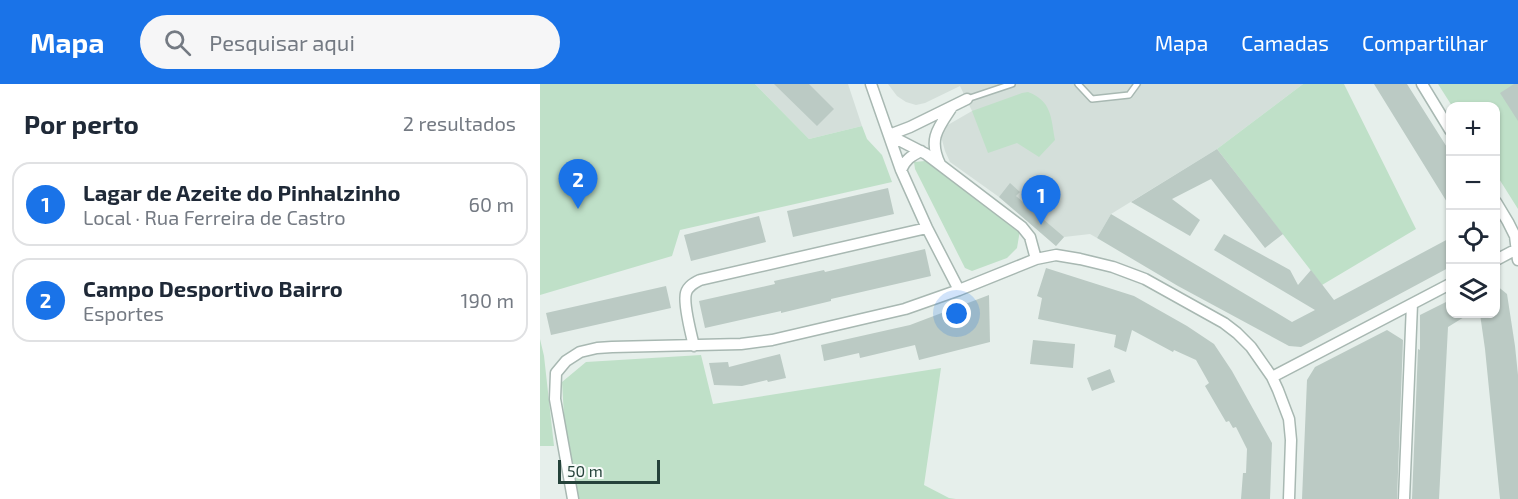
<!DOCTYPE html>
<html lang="pt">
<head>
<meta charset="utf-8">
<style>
	body { margin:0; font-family:"Exo 2",sans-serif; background:#f6f6f7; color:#1f2937 }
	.controls { position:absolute; right:18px; top:18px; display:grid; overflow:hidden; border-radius:12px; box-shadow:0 2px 4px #0004 }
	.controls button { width:54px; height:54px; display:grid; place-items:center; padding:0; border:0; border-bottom:2px solid #e0e1e3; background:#fff; color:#1f2937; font:30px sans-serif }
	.scale { position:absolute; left:18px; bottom:15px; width:102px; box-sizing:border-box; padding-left:6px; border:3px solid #24423a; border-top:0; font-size:16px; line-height:21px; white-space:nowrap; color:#24423a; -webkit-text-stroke:4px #f7fbf9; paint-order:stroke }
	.you { position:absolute; left:417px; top:230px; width:21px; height:21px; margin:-15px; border:4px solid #fff; border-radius:50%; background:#1a73e8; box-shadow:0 0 0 9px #1a73e833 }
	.badge { display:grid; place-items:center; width:39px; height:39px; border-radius:50%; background:#1a73e8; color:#fff; font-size:20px; font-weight:700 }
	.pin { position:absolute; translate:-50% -50px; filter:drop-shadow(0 2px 3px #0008) }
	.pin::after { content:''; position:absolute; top:32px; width:21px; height:18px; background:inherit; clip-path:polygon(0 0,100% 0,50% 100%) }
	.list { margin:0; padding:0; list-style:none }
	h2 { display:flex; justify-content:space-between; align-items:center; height:78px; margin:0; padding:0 24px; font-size:26px }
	h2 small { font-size:20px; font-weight:400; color:#747a83 }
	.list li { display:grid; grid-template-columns:39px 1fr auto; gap:18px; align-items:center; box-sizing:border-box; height:84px; margin:0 12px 12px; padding:0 12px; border:2px solid #e0e1e3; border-radius:18px }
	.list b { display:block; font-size:22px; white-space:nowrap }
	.list p { margin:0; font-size:20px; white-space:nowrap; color:#747a83 }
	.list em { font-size:20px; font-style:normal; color:#747a83 }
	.icon { flex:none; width:33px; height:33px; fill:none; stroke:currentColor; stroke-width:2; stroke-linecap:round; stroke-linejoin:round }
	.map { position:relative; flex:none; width:978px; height:415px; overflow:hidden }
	header { display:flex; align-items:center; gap:36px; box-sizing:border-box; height:84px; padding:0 30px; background:#1a73e8; color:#fff }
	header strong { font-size:28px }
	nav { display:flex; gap:33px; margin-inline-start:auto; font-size:21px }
	.search { width:420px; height:54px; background:#f6f6f7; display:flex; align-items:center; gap:15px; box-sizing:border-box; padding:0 21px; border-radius:33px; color:#747a83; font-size:22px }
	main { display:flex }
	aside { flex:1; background:#fff }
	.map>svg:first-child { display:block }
	.built { fill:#d4dfda }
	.green { fill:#bfe0c8 }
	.building { fill:#bbcac4 }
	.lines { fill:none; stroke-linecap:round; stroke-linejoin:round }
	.service-casing { stroke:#a8b8b2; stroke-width:8 }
	.minor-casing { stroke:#a8b8b2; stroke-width:13 }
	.service { stroke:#fff; stroke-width:5 }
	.minor { stroke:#fff; stroke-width:10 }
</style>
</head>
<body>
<header>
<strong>Mapa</strong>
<div class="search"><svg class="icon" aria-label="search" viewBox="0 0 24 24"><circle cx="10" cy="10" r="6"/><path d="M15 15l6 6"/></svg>Pesquisar aqui</div>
<nav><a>Mapa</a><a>Camadas</a><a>Compartilhar</a></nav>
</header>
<main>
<aside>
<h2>Por perto<small>2 resultados</small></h2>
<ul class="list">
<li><span class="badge">1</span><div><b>Lagar de Azeite do Pinhalzinho</b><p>Local · Rua Ferreira de Castro</p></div><em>60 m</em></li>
<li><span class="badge">2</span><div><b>Campo Desportivo Bairro</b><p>Esportes</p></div><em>190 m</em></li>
</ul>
</aside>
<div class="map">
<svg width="978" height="415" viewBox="0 0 978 415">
	<rect width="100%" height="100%" fill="#e6efeb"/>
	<path class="built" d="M215,0H308L322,42L269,55Z
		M348,0H763L677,65L571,130L557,154L550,150L524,153L516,162L459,113L410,78L405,67L402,56V51L406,42L432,27L420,2L385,19L376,21L366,18L357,12Z"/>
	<path class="green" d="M0,0H215L269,55L322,42L327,55L342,71L352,98L140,146L132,172L0,211Z
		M763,0H804L876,145L782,201L677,65Z
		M898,0H978V125L956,90V22H912Z
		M488,8C512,17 511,34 515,56L499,73L477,59L448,69L432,27L482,9Z
		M385,77L427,102L480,146L477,164L467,174L432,187L425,184L375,85L374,78Z
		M0,255L4,272L14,362H0Z
		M161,271L173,320L401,284L384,401L409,414L416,415H38L25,349L22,298L46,278Z"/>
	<path class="building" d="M234,0H269L294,25L277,42Z
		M834,0H867L910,68V123Z
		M974,0H978V37L960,9Z
		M677,65L743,150L725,164L671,95L632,115L660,136L650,152L591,118Z
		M470,99L480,108L476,112L524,153L516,162L459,113Z
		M348,104L354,130L253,153L247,127Z
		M571,130L752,238L775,226L674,166L684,150L750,186L758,201L771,186L794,216L910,154V183L761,263L749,262L638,202L557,154Z
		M219,132L226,158L151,177L144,151Z
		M385,165L391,192L291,215V217L241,229V227L165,244L159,217L235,200L234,197L284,186L285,188Z
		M506,184L594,212L647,242L674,260L692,287L732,359L730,415H701L703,389H706L707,365L696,343L693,344L689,337L686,338L665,302L669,299L656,276L634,266L633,268L592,246L586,268L574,263L576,251L498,235L502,214L497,212Z
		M956,201L967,210L975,262L978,291V415H960L945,265L940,230H956Z
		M126,202L131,224L11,251L6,229Z
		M449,211L450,258L379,276L375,261L320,274L319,269L284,277L281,261L370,241Z
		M910,216V230H929L908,243L899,415H872L878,265L880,266V231Z
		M847,246L863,256L857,415H762L767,296L775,283Z
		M493,256L535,260L533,284L490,280Z
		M240,270L246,294L228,298L227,296L202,302L174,301L169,279L188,278L189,283Z
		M570,285L575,298L552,307L547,294Z"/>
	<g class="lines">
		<defs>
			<path id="service" d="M538,0L552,15L589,11L597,0
				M427,15L472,0"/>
			<path id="minor" d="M331,0L361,86L387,144L419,206
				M882,0L910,46
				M349,51L386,70L482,143L490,153L496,175
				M349,51L370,43L427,15
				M400,80C388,55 398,44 412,23
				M361,86C365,76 371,72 381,67
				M956,118L968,138L975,152L978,176
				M956,176L977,165
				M154,262C151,250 143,219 146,209C148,202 154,199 160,196L387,144
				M732,293L910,200
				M33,415L15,315L16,289L26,277L40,268L57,264L72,263L201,260L232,256L365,225L419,206L496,175L516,171L540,175L573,183L605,195L684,239L697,249L711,263L732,293L738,306L749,335L751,356L749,415
				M864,415L872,220"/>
		</defs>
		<use href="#service" class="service-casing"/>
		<use href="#minor" class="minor-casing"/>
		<use href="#service" class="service"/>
		<use href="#minor" class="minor"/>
	</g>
</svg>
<div class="controls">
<button>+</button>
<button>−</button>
<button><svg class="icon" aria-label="locate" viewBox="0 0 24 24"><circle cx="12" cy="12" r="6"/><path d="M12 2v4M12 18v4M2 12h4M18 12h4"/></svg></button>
<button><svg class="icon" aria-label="layers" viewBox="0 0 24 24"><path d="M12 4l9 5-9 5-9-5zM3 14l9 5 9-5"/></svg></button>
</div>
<div class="scale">50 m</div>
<div class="you"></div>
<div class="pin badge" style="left:501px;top:141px">1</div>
<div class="pin badge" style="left:38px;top:125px">2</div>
</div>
</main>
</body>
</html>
